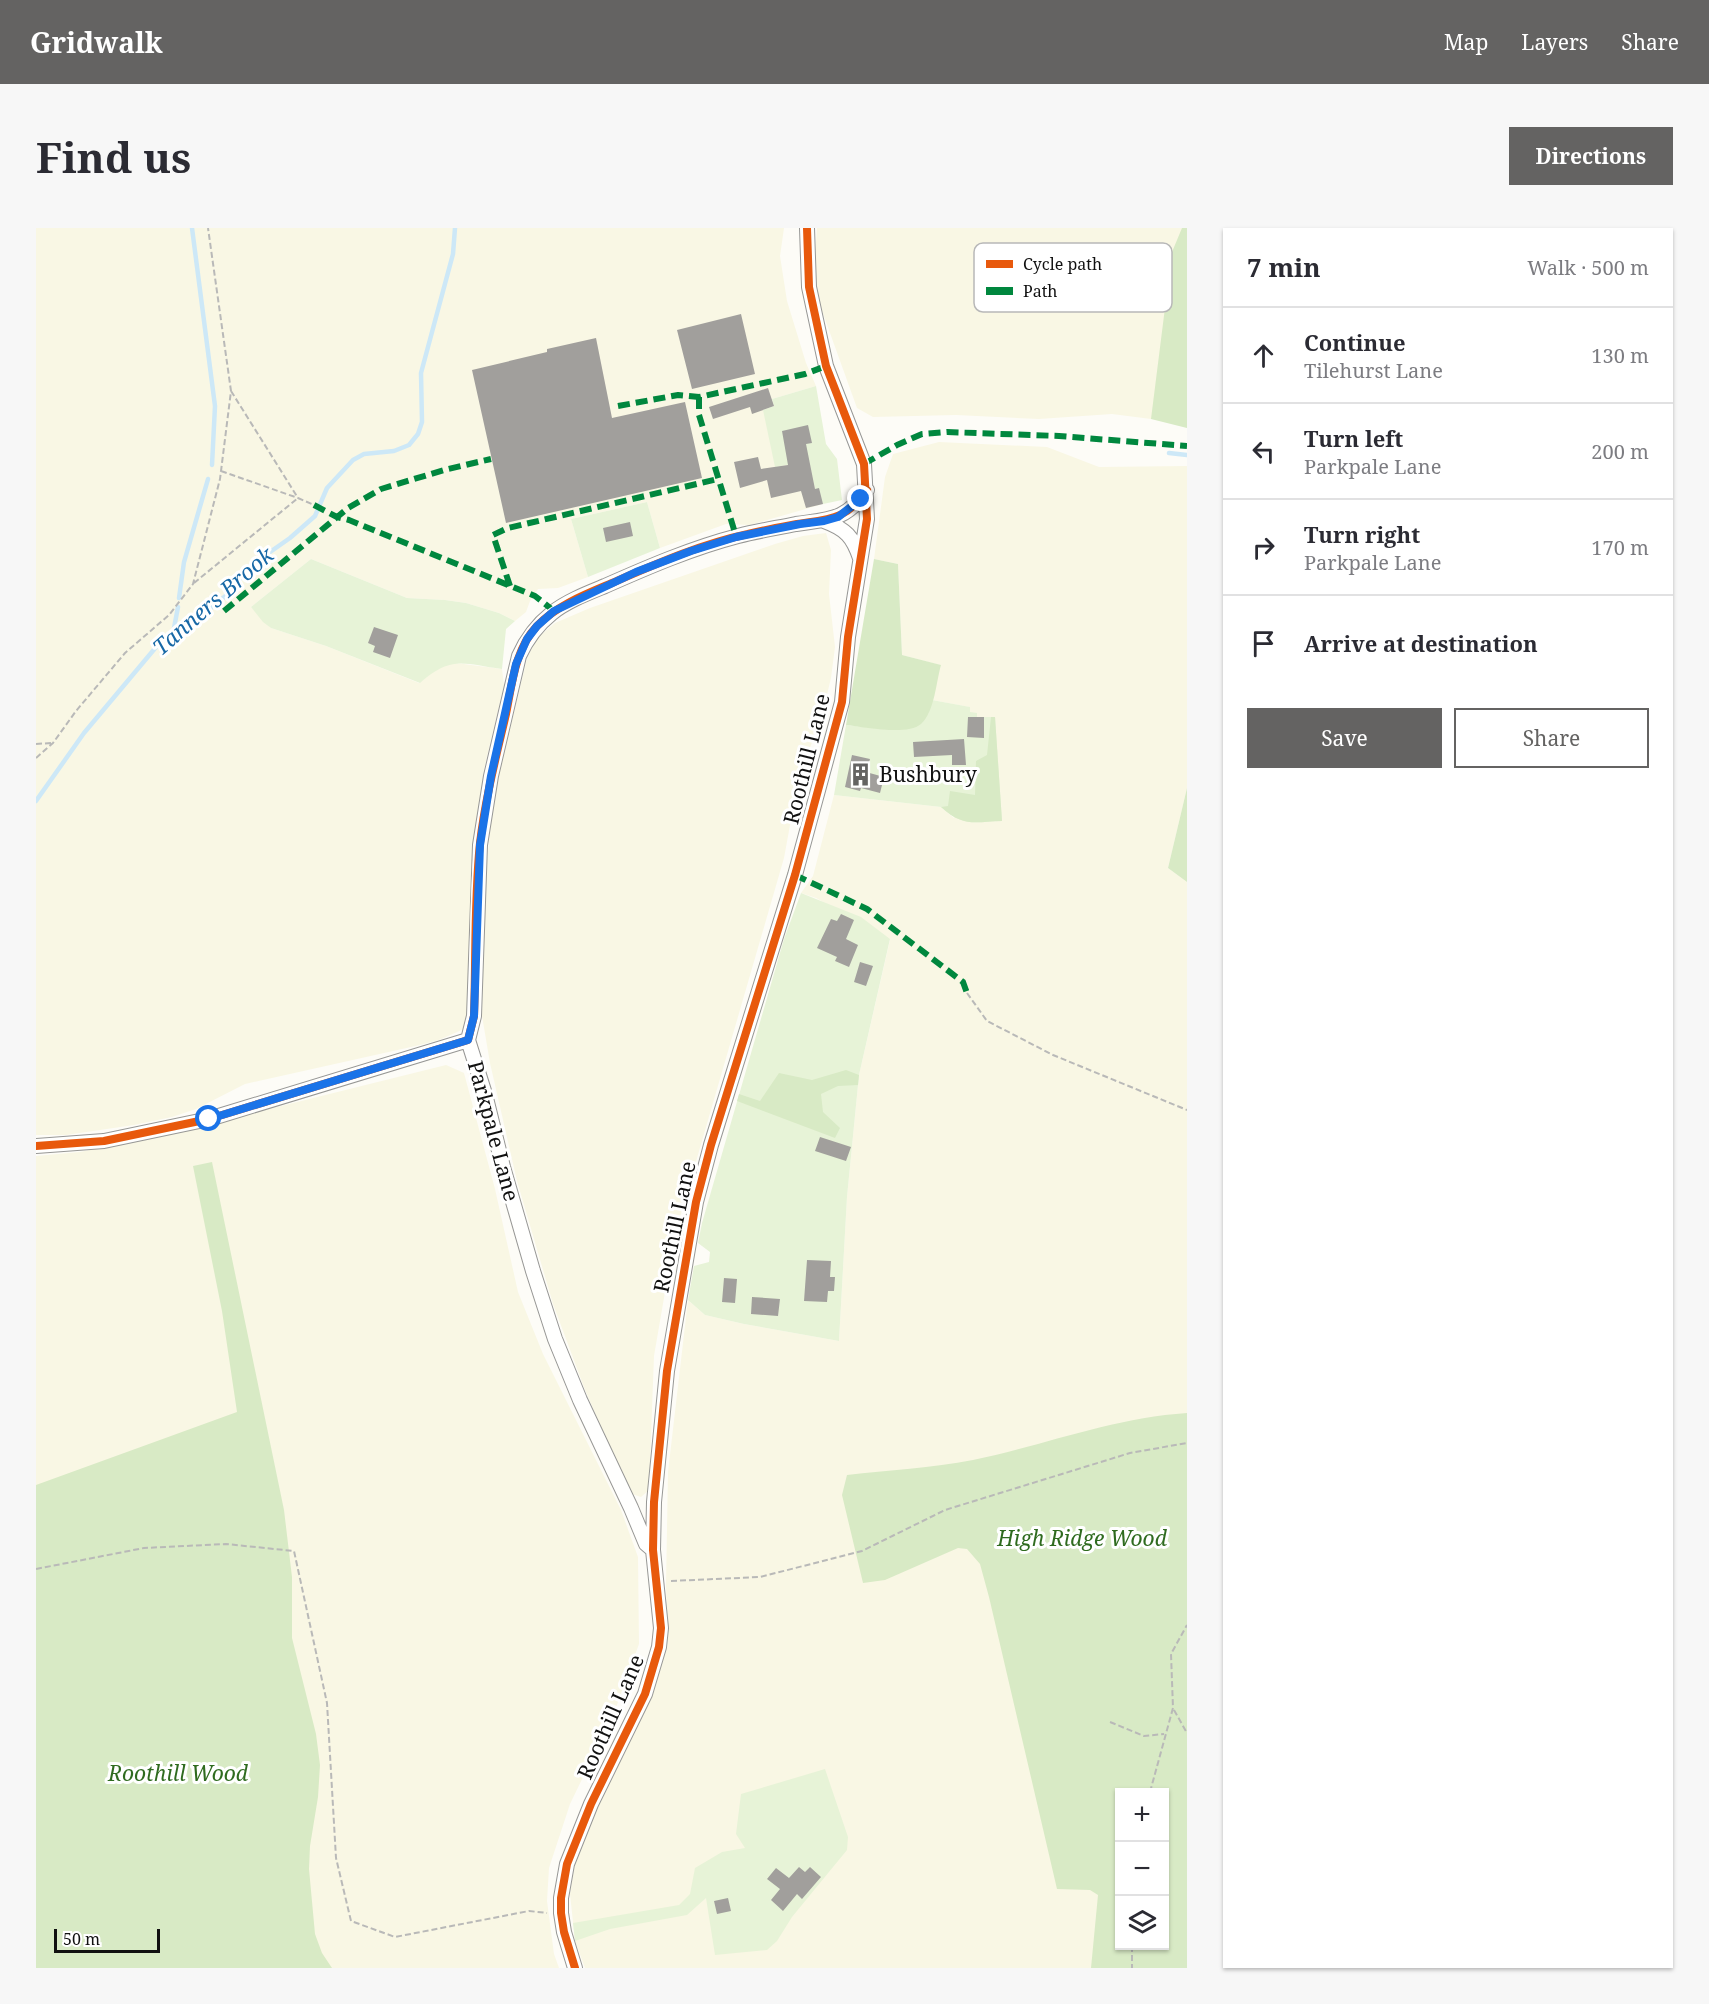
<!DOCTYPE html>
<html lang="en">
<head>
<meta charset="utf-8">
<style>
	body { margin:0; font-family:"Noto Serif",serif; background:#f7f7f7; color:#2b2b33 }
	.controls { position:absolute; right:18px; bottom:18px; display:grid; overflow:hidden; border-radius:0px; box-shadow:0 2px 4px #0004 }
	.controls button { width:54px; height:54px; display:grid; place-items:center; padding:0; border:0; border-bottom:2px solid #e1e1e2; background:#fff; color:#2b2b33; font:30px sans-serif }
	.scale { position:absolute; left:18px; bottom:15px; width:106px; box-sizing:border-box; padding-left:6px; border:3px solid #111; border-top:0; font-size:16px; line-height:21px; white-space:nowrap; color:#111; -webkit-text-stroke:4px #fff; paint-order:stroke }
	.stop { position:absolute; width:18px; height:18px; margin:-14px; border:4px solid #1a73e8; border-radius:50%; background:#fff }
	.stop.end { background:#1a73e8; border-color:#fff; box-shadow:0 2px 6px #0008 }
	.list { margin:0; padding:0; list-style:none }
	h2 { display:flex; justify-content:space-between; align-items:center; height:78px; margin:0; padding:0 24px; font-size:26px }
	h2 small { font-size:20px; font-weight:400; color:#7c7c81 }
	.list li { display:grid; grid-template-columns:39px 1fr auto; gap:18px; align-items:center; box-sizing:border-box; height:96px; padding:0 24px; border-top:2px solid #e1e1e2 }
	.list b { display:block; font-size:22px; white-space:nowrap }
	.list p { margin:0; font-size:20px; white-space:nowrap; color:#7c7c81 }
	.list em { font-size:20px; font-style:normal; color:#7c7c81 }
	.actions { display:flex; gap:12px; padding:18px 24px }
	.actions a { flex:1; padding:14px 0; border:2px solid #646362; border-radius:0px; text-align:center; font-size:21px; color:#646362 }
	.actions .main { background:#646362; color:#fff }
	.icon { flex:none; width:33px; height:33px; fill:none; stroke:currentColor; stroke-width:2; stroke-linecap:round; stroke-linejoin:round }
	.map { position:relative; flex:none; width:1151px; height:1740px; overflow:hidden; border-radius:0px }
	header { display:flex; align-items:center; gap:36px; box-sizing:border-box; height:84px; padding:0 30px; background:#646362; color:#fff }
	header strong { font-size:28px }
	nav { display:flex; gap:33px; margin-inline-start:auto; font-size:21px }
	.intro { display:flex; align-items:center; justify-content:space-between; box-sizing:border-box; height:144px; padding:0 36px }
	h1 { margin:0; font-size:42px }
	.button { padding:15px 27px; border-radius:0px; background:#646362; color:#fff; font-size:21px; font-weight:700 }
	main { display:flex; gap:36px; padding:0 36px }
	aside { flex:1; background:#fff; border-radius:0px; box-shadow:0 2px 4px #0004 }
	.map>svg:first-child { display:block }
	.farmland { fill:#f9f7e4; fill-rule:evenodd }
	.green { fill:#e7f3d7 }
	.forest { fill:#d8eac5; fill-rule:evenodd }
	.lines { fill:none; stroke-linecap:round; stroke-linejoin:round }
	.stream { stroke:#cde8f7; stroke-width:4.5 }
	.building { fill:#a19f9c }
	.street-casing { stroke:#979795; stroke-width:16 }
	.path { stroke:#b9b9b8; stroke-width:2; stroke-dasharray:6 3; stroke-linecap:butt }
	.street { stroke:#fffffe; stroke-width:14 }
	.quiet { stroke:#00873e; stroke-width:6; stroke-dasharray:12 6; stroke-linecap:butt }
	.cycleway-casing { stroke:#fff; stroke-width:11 }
	.cycleway { stroke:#e8590c; stroke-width:8 }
	.route { stroke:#1a73e8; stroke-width:8 }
	.labels { text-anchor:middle; stroke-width:6; stroke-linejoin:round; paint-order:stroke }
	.street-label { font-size:21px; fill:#111; stroke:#fff }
	.poi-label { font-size:21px; fill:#111; stroke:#fff; text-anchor:start }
	.park-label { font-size:21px; font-style:italic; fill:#2f6b1f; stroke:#fff }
	.water-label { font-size:22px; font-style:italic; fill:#1768a6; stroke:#fff }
	.key { fill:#fff; stroke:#b8b8b8; stroke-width:1.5 }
	.key-label { font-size:16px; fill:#111 }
</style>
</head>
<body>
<header>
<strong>Gridwalk</strong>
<nav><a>Map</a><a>Layers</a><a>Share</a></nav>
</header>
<div class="intro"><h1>Find us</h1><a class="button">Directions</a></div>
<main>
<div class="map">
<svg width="1151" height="1740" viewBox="0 0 1151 1740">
	<rect width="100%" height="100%" fill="#fdfcf7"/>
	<path class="farmland" d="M0,0H748L744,28L751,73L770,135L780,158L736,171L738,178L727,182L773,233L787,276L714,297L690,296L624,320L611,274L535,291L552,349L522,360L502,361L494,373L490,384L479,393L463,385L430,375L409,372L371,370L275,331L215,379L235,400L290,418L383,455L399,442L409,437L420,435L466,441L468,457L448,541L440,615L435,785L430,800L403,812L384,817L209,856L160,881L136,889L98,897L30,907H0Z
		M781,0H1151V178L1115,191L1076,186L1003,191L920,187L837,189L821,180L785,80L778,45Z
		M903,214L1011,219L1063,239L1151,238V560L1132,640L1151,654V1740H549L539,1713L534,1666L541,1623L629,1408L631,1384L630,1358L632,1244L652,1072L669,1087L708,1096L803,1113L811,969L823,847L854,712L780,670L765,665L777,648L798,567L905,579L918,590L959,489H941L934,485L933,479L896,472L904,437L866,427L862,336L838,331L849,249L857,226ZM1084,1564H1128V1718H1084Z
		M790,305L795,322L793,366L799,419L795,450L785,491L763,548L748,630L639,1006L618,1128L613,1262L605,1269L596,1266L587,1249L549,1162L517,1076L481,953L454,835L446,788L449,652L455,596L464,541L491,431L500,411L519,395L554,380L739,316L767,308Z
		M410,837L428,845L459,961L482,1064L507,1126L585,1282L602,1329L603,1416L578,1485L534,1576L513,1640L511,1673L518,1726L523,1740H0V928L44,924L161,899Z"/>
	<path class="green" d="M780,158L790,216L801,231L806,272L787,276L779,261L773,233L739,239L727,182L738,178L736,171Z
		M611,274L624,320L552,349L535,291Z
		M275,331L371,370L409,372L430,375L463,385L479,393L470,401L466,441C427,436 416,427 384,455L290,418L235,400L227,394L215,379Z
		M896,472L934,479V484L941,485V489H959L966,593C937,594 927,599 905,579L798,567L810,497L856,502L892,486Z
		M765,665L825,689L854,711L823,847L811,969L803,1113L708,1096L669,1087L652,1072L658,1038L673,1034L674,1024L662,1015L666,995L748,711Z
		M789,1541L812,1609L811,1622L756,1689L741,1713L731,1722L679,1727L670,1670L651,1687L574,1701L539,1713L537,1695L643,1677L654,1666L659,1640L686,1624L709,1620L700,1606L705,1566Z"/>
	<path class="forest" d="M1146,0H1151V200L1115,191L1136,24Z
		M838,331L862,336L866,427L905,437C900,454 899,483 885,496C871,508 828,499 810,497Z
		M955,489H959L966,593C937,594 927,599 905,579L912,578L914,563L939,567L940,533L951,527Z
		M1151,560V654L1132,640Z
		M810,842L823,847L822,857L802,858L785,866L787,884L804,900L799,910L701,873L703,866L724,873L743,845L776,852Z
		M176,934L248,1282L256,1349V1410L280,1506L284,1537L282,1569L274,1618L273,1641L279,1706L286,1725L296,1740H0V1257L201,1184L186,1083L157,938Z
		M1151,1185V1740H1055L1062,1667L1054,1662L1021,1661L953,1369L944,1336L931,1321L922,1320L849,1352L827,1355L806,1267L811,1247C852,1242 896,1240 937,1232C1009,1217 1077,1190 1151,1185ZM1084,1564H1128V1718H1084Z"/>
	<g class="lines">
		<path class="stream" d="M156,0L179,178L176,237
			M1133,225L1151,227
			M143,370L148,334L172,251
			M138,400L142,379
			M0,573L48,505L126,412L147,394L175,380L193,365L214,338L254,310L279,288L291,260L317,232L328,226L358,223L373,217L382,206L386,194L385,145L417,26L419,0"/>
	</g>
	<path class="building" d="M705,86L719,146L656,161L641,102Z
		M560,110L576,190L649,174L666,250L470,295L436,142L511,124V121Z
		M732,160L738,178L716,186L714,179L677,191L673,179Z
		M772,197L776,215L770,216L779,261L783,260L787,276L770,280L765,263L735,270L731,252L704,260L698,234L722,229L725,241L752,237L746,203Z
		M594,294L597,308L570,314L567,300Z
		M338,399L362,407L354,430L337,424L339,418L332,415Z
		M932,489H948V510L931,509Z
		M928,511L930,537H916V527L878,529L877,514Z
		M816,527L834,531L830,544L848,549L844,565L825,560L824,563L809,559Z
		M805,686L818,692L810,711L822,717L813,739L799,733L801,729L781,720L795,691L801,693Z
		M824,734L837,738L830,758L818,754Z
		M784,909L815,919L810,933L779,923Z
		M771,1032L795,1033L794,1049H799L798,1063H792L791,1074L768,1073Z
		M688,1050L701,1051L699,1075L686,1074Z
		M716,1069L744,1071L742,1088L715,1086Z
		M763,1639L769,1644L774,1639L785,1649L766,1671L761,1666L747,1683L735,1672L744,1661L731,1651L740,1640L753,1650Z
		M692,1670L695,1683L681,1686L678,1673Z"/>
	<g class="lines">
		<defs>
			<path id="street" d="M788,293C810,301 817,309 824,330
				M0,918L68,913L173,891L432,812
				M617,1322L610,1316L595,1280L544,1172L519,1111L497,1043L467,939L449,866L432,812L438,788L444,617L455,548L483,428C491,410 501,397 516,385C531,373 552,365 569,358C612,339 656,320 702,308C721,303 741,300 760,296C793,291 810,293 831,262
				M539,1740L528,1704L525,1685V1670L531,1636L555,1576L609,1466L623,1419L625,1400L617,1322L618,1274L631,1143L660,974L675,917L759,647L806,474L812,409L831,291L828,236L790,138L773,59L771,0"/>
		</defs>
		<use href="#street" class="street-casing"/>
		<path class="path" d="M195,163L262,270L278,277
			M185,243L262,270
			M158,355L262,270
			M0,516L15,515
			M0,530L17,515L40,483L89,425L133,387L157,356L184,251L195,163L172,0
			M931,765L951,793L1017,827L1151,882
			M0,1341L108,1320L190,1316L258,1323L291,1475L300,1630L315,1693L359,1709L493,1683L511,1685
			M635,1353L724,1349L826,1323L909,1282L1094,1225L1151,1215
			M1138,1482L1151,1505
			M1074,1494L1108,1508L1128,1506
			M1114,1564L1137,1480L1135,1426L1151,1397
			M1096,1718V1740"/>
		<use href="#street" class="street"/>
		<path class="quiet" d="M663,169V187L700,308
			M582,178L642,167L663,169L769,146L790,138
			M828,236L861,217L886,206L911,204L1023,208L1151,218
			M278,277L301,289L313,292L499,368L518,383
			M474,358L457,307L472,300L682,251
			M188,383L312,280L345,261L408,242L455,231
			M759,647L831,681L927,754L931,765"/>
		<defs>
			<path id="cycleway" d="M0,918L68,913L173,891L432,812L438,788C440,731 438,672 444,615C449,572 460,529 470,486C476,456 479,421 501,398C521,377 550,366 576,355C620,336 665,316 712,306C728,302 745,299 761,296C793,291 811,292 831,262
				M539,1740L528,1704L525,1685V1670L531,1636L555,1576L609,1466L623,1419L625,1400L617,1322L618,1274L631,1143L660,974L675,917L759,647L806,474L812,409L831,291L828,236L790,138L773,59L771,0"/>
		</defs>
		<use href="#cycleway" class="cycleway-casing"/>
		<use href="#cycleway" class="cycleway"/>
	</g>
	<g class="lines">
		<path class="route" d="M173,891L432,812L438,788L444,617L455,548L480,436L491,411L501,398L518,383L600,344L655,323L700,309L764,296L788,293L802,289L825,271"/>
	</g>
	<defs>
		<symbol id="building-bare" viewBox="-9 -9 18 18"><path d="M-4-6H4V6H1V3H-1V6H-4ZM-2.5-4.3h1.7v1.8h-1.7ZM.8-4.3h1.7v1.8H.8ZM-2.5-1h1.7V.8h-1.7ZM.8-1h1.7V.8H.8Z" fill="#646362" stroke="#fff" stroke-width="2.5" paint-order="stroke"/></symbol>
	</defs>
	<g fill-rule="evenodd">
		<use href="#building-bare" x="808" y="530" width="33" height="33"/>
	</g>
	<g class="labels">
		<g class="street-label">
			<text transform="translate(771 531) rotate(-76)" y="7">Roothill Lane</text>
			<text transform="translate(457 903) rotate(75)" y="7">Parkpale Lane</text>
			<text transform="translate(639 999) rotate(-78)" y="7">Roothill Lane</text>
			<text transform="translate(575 1489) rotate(-66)" y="7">Roothill Lane</text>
		</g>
		<g class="poi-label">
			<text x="843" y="554">Bushbury</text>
		</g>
		<g class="park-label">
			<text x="1046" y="1318">High Ridge Wood</text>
			<text x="142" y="1553">Roothill Wood</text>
		</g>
		<g class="water-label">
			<text transform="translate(177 373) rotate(-41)" y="8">Tanners Brook</text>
		</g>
	</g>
	<rect x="938" y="15" width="198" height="69" rx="9" class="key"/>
	<rect x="950" y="32" width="27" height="8" fill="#e8590c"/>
	<rect x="950" y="59" width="27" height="8" fill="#00873e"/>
	<g class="key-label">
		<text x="987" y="42">Cycle path</text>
		<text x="987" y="69">Path</text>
	</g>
</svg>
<div class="controls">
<button>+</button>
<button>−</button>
<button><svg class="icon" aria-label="layers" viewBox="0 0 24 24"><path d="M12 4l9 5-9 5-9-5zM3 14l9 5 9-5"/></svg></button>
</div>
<div class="scale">50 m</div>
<div class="stop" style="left:173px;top:891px"></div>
<div class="stop end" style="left:825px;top:271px"></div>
</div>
<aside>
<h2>7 min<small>Walk · 500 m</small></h2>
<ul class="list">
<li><svg class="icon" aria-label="ahead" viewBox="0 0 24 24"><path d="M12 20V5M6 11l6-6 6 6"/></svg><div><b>Continue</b><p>Tilehurst Lane</p></div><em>130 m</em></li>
<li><svg class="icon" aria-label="left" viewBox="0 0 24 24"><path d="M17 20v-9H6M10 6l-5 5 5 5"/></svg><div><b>Turn left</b><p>Parkpale Lane</p></div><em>200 m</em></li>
<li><svg class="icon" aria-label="right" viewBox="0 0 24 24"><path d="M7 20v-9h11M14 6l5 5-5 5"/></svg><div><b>Turn right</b><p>Parkpale Lane</p></div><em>170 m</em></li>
<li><svg class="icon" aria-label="arrive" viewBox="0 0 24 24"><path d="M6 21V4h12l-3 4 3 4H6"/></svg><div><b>Arrive at destination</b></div></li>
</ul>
<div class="actions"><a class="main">Save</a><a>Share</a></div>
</aside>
</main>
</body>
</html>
